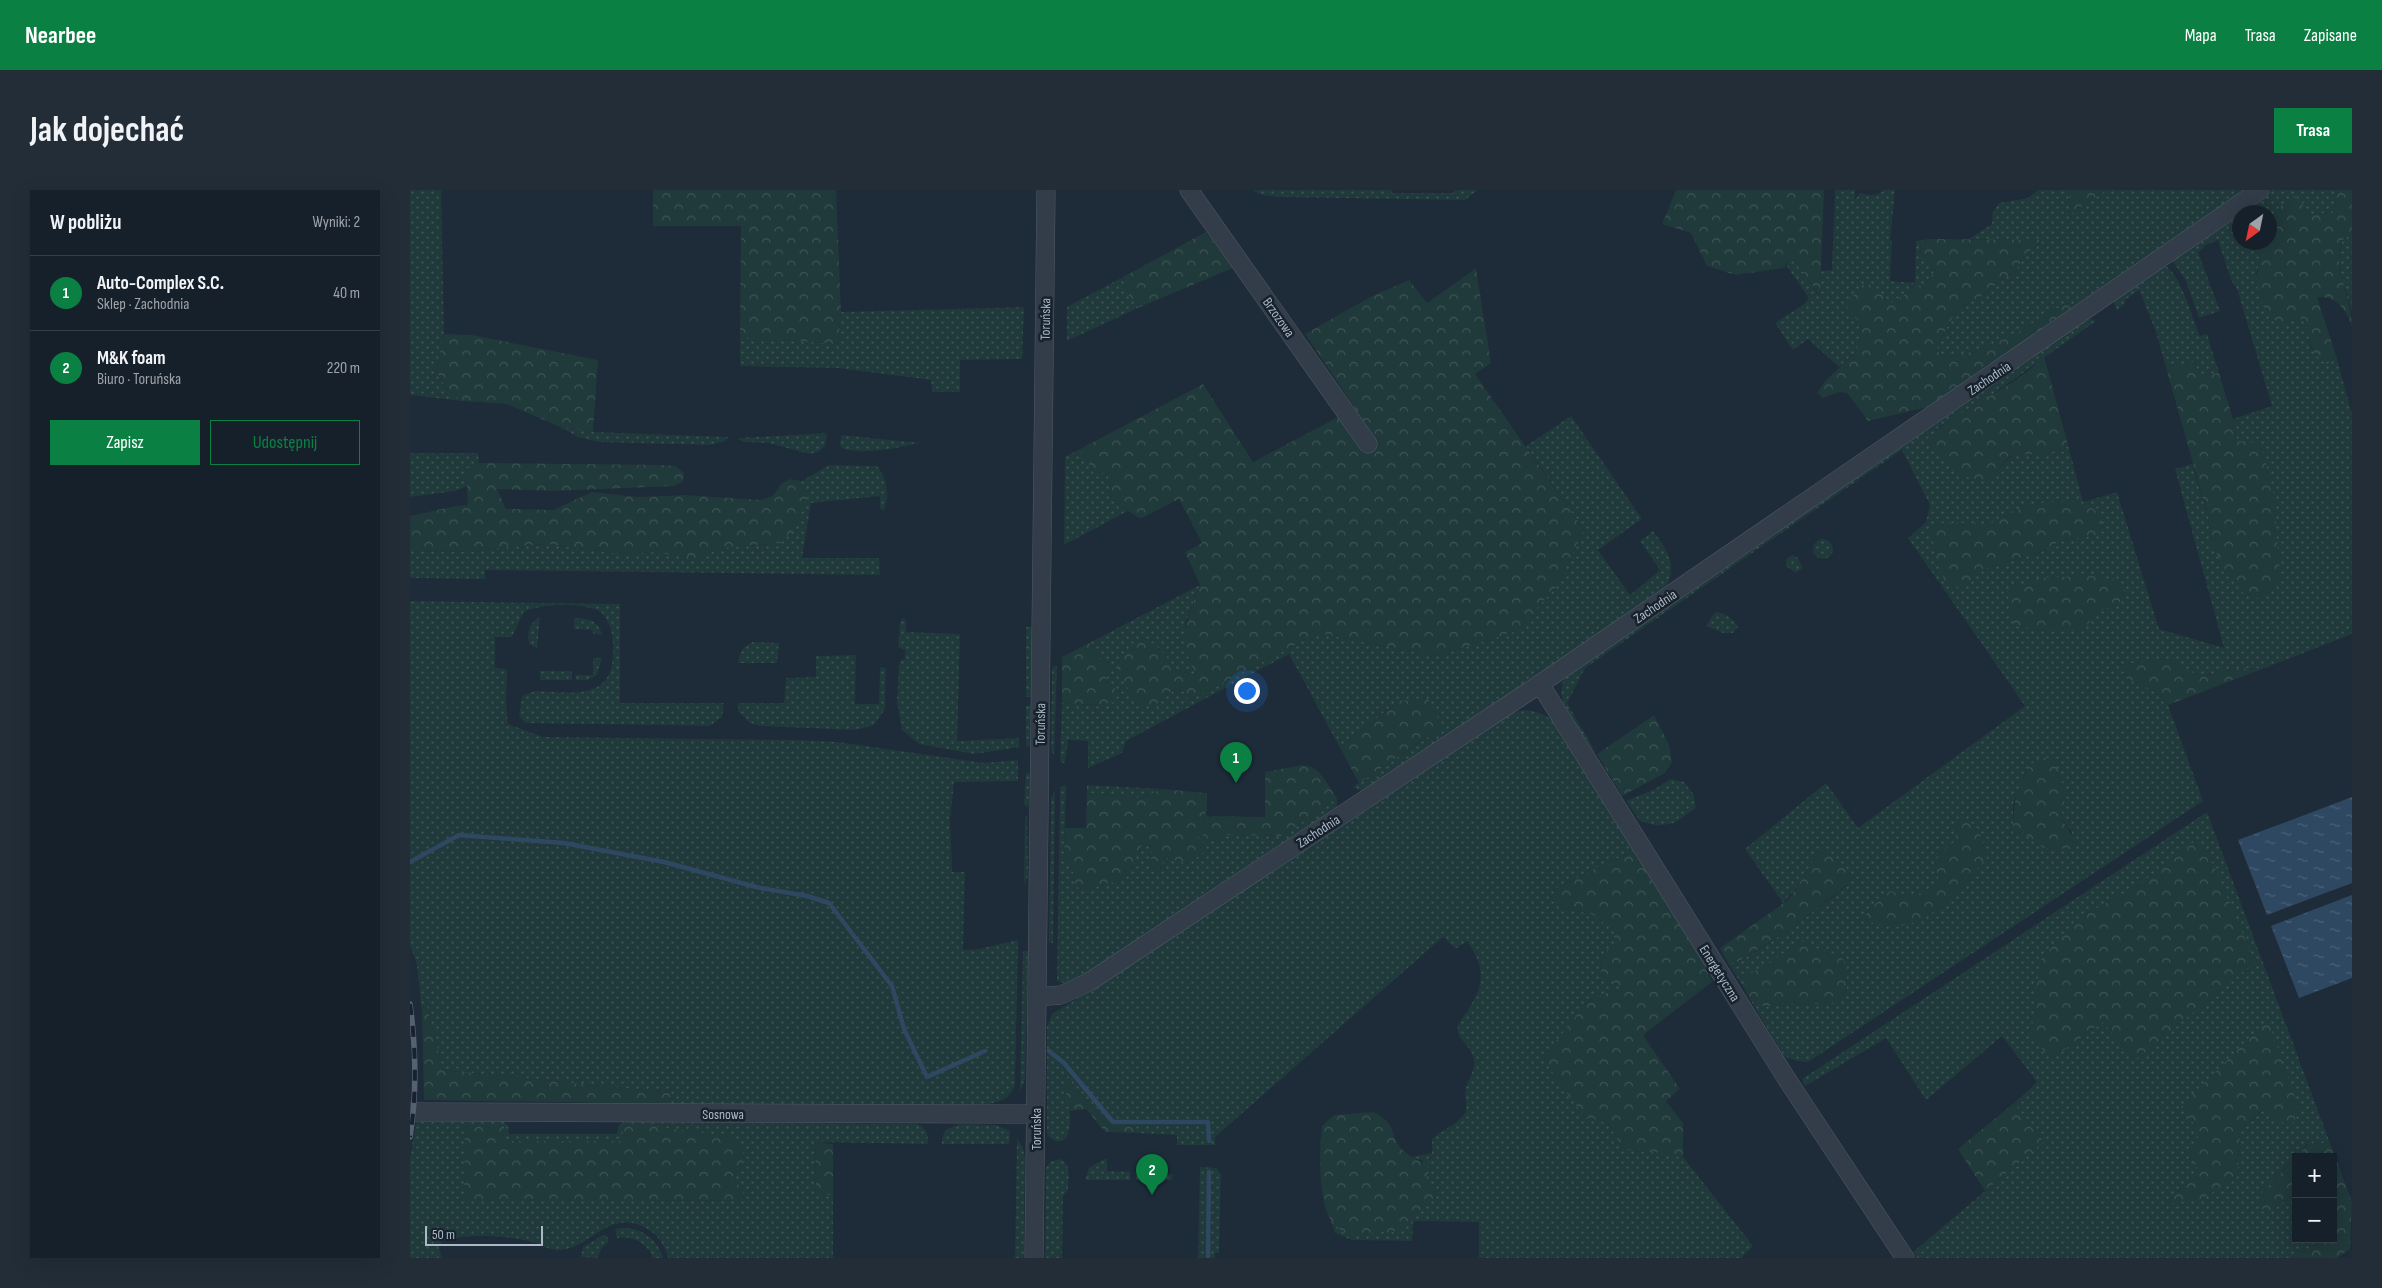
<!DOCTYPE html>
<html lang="pl">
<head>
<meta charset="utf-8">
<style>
	body { margin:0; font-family:"Sofia Sans Condensed",sans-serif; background:#232d37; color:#f1f3f6 }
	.controls { position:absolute; right:15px; bottom:15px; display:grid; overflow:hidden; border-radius:0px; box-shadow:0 5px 20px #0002 }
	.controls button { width:45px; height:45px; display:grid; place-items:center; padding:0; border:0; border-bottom:1px solid #353e47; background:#16202b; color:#f1f3f6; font:25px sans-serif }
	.compass { position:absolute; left:1822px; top:15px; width:45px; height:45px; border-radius:50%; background:#16202b; box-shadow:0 5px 20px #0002; rotate:213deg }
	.scale { position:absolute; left:15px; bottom:12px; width:118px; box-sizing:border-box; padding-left:5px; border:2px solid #abb8c6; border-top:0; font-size:14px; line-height:18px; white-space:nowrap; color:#abb8c6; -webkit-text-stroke:4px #17222d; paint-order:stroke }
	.you { position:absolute; left:836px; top:500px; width:18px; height:18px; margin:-12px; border:4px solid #fff; border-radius:50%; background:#1a73e8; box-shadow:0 0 0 8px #1a73e833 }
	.badge { display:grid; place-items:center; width:32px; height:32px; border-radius:50%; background:#0b8043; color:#fff; font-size:16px; font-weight:700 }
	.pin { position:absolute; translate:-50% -41px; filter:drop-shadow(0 1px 2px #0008) }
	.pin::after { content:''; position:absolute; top:26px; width:18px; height:15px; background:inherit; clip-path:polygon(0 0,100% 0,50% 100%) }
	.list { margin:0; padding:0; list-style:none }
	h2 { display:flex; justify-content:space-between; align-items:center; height:65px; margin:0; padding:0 20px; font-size:21px }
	h2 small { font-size:16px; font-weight:400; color:#9ea3a9 }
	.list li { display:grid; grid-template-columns:32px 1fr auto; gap:15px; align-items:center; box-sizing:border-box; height:75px; padding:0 20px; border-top:1px solid #353e47 }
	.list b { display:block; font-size:19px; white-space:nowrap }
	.list p { margin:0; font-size:16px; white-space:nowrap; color:#9ea3a9 }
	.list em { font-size:16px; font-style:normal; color:#9ea3a9 }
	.actions { display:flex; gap:10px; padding:15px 20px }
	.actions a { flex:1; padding:11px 0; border:1px solid #0b8043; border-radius:0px; text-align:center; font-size:18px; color:#0b8043 }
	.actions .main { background:#0b8043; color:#fff }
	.map { position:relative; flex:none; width:1942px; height:1068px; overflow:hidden; border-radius:0px }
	header { display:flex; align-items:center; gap:30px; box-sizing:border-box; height:70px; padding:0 25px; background:#0b8043; color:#fff }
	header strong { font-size:24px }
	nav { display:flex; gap:28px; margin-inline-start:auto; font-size:18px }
	.intro { display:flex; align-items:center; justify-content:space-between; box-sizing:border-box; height:120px; padding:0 30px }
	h1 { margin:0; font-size:35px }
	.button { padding:12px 22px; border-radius:0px; background:#0b8043; color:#fff; font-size:18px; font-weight:700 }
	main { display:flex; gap:30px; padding:0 30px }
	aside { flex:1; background:#16202b; border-radius:0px; box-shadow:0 5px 20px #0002 }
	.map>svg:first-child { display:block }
	.grass { fill:url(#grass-dots); fill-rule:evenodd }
	.forest { fill:url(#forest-crowns) }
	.water { fill:url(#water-ripples) }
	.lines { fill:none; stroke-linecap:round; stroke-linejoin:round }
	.stream { stroke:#2f4862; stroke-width:4.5 }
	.minor-casing { stroke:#4f5b67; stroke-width:19 }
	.minor { stroke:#323d49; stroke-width:18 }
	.rail-casing { stroke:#536171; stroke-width:5.5 }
	.rail { stroke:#17222d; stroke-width:4; stroke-dasharray:11; stroke-linecap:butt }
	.labels { text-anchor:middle; stroke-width:5; stroke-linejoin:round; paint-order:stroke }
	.street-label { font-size:14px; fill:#abb8c6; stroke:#17222d }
</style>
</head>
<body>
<header>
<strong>Nearbee</strong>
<nav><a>Mapa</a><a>Trasa</a><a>Zapisane</a></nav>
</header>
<div class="intro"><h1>Jak dojechać</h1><a class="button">Trasa</a></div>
<main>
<aside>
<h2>W pobliżu<small>Wyniki: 2</small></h2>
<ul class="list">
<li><span class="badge">1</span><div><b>Auto-Complex S.C.</b><p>Sklep · Zachodnia</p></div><em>40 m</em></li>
<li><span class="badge">2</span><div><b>M&amp;K foam</b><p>Biuro · Toruńska</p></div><em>220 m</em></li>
</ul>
<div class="actions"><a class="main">Zapisz</a><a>Udostępnij</a></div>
</aside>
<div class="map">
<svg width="1942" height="1068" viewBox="0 0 1942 1068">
	<defs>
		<pattern id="grass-dots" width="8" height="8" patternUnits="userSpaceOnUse" patternTransform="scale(1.25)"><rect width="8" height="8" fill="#20393a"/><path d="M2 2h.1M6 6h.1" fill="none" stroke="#3e5455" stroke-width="1.8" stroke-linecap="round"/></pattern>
		<pattern id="forest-crowns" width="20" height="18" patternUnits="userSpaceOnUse" patternTransform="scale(1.25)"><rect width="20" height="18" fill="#20393a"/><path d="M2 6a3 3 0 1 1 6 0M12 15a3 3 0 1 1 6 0" fill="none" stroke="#3e5455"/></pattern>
		<pattern id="water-ripples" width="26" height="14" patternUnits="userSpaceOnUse" patternTransform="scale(1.25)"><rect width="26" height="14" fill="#2f4862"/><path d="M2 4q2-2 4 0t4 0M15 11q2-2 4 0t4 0" fill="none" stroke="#4a6077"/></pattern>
	</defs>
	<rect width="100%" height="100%" fill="#1e2b39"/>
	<path class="grass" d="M0,0H31L34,144L26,180L36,199L52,211L0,205Z
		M842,0H981L982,3H1043L1045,0H1068L1055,10L868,7L851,5Z
		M1425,0H1445V10L1450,3C1459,5 1466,7 1474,0H1485L1480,50L1482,51L1480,91L1505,93L1506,51L1517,49L1511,53L1510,62L1521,75L1524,83L1519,90L1481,113L1452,135L1447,161L1429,177L1398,149L1383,160L1365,133L1393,115L1399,108L1376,75L1381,64L1409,106L1411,81L1422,80Z
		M1628,0H1660L1659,25L1696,0H1838L1668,116L1657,113L1610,141L1572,159L1541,167L1533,166L1527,161L1528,153L1548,118L1569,108L1595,87L1604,83L1616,64L1633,51L1559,49L1582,34L1583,22L1589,13L1618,8Z
		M1862,0H1928L1923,23L1898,24L1890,10L1870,16L1860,31V22H1830Z
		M1830,23V52L1853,53L1846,86L1870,134L1895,128L1901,158L1917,174L1926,166L1942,224V444L1852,479L1828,478L1790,487L1757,469L1709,475L1719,489L1749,503L1758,515L1793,611L1398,872L1387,871L1374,866L1341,811L1356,817L1373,813L1419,814L1398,755L1395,752L1337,786L1334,798L1318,773H1327L1379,740L1438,695L1410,659L1388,696L1373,713L1335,659L1416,593L1448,638L1615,516L1498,348L1516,332L1520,315L1492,260L1175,478L1157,513L1187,564C1171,543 1141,514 1155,487L1676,127L1686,131L1566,216L1529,237L1518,250L1521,257L1576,291L1599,268L1606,265L1652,262L1658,255L1673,312L1707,302L1749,439L1814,458L1765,279L1782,274L1798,327L1802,354L1827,251L1823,229L1862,216L1827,99L1821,90L1808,50L1793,56L1794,58L1788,62L1810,121L1789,128L1776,91L1762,70ZM1611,318L1684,346L1652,350L1630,362L1574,379L1531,333H1582ZM1617,579L1656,603L1651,628L1662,642L1663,659L1633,658L1614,643L1603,644V614ZM1547,650L1537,714L1461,718L1480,702C1503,710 1509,704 1529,693L1530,663Z
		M1942,45V123C1936,100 1923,70 1934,48Z
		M1754,75C1770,82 1783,130 1790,146L1797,144L1809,183L1790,185L1784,172L1769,177L1755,174L1746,142L1729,100L1715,110V114L1707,120L1703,111Z
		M713,87L719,106L730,117L657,151V117Z
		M614,117L612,169L550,170V202H522L521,190L427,178L330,176V147L428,154L431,122Z
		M1161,226L1232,329L1188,360L1220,405L1250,380L1230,351L1243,341C1256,358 1268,374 1257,395L1160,463L952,601L943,597L1031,538L988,511L930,558L879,464L716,551L712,563L678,578V551L658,550L655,574L650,571L652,513L690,515L698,494L696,489L700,478L698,472L690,468L679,453L790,395L775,434L787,485L764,480C756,464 747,454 730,447L744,517L757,503L773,500L779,510L908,443L1027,466L1106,441L1147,396L1174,340L1116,256Z
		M148,236L183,242L318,247L315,251L299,255L188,252L168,247Z
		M417,243L415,256L408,262L399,264L359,253L334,252L328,249L329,248Z
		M431,245L510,253C485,258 460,265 433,259L430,255Z
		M670,259L684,283H698L701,309L718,321L654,355L655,267Z
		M0,263H68L69,273L56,279L57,296L45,301L0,307Z
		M419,275L467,276C478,289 479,306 474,321L470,318V306L401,313L392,368H469L470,385L75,380V389L0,388V361L67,362L87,358L137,354L211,364L242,362L290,369L309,358L371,353L391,295L380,289L392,291Z
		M1403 359a10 10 0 1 1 20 0a10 10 0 1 1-20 0Z
		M1382,365L1387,367L1393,378L1386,383L1376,376V370Z
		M0,411L210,414V513H314L312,527L300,536L115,533L109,526L112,506L125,501C161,502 203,512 203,462C203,447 202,435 192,423C178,412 127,413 113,423L102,447H85V478L97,479L96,513L98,534L133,547L384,550L428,552L574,573L608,570V591L544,592L540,630L542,682H555L553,760L569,759L608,750L605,895C599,909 593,911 578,914H260L261,903L33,880L15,809L12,823L7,775L0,755Z
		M1305,422C1315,423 1323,428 1328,437L1323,443H1313L1296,436Z
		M130,427L127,458L119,454C117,442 119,433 130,427Z
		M164,428C177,428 189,430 192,445L183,444V440L164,439Z
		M492,428L496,430V442L550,444L547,551L609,548V557L564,564L509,554L492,540L487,512L489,474L491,470L495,469V460L488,457L490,433Z
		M616,437H622L621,507H616Z
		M343,452L369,453L367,473H328C330,461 332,457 343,452Z
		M446,465L445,514H469L470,477L476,478L475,519L464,535L445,540L350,536L340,533L328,521V513H374L376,488L406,487V466Z
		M183,468H192L187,485L178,490H166L165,485H183Z
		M644,476H647L644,566L641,559L642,479Z
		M130,481H162V490H130Z
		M621,515L620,555L616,557V516Z
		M1115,520C1127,521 1135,524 1144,532L1225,661L1194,674L1145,699L1142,710L1156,719L1182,724L1204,741V754L1190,767L1191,785L1209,795V801L1198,802L1177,812L1134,868L1175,927L1198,933L1213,959C1233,963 1254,961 1273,967L1343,1056L1331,1068H1069V1032L1003,1031L1002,1051L942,1050L925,1043L920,1029L938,1046C972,1047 1000,1026 1026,1006L1023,995L1018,994L1013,971L1002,967L1022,963V949C1030,941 1042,937 1050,929C1062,919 1052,909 1056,897C1060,884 1069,876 1061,862C1057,853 1045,847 1048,836C1049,831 1055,825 1058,820C1075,793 1075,777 1057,751L1046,759L1033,747L805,947V955H767V945L725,943L726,935L696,934L654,884C654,902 668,934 654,950C646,953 642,950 637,944V837L642,824L726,772L1103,522Z
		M616,582L620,584L619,614L617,617L614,615Z
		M1260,589L1274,592L1284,605L1286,618L1264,633L1248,636L1230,631L1216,611L1245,599Z
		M656,595L654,669L663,682L665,696L674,700L701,692L708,694L717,686L733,653L743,657L741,669L743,682H750L754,667L775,673L791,665L796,658L782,644H790L807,652L810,645L872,646L927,608V620L669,789L654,793L647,791L650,597Z
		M677,595L752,599L731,608L677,603Z
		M644,602L645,603L643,753L639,752L641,608Z
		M1797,622L1920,953L1897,954L1851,1004L1862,1020L1886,1003V1049H1912L1911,1052L1880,1068H1507L1503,1062L1633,952L1604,913L1627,892L1592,846L1516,910L1476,848L1395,896L1392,889ZM1788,649L1725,870L1693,832L1641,869L1666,730L1729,695ZM1858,831L1866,931L1854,919L1830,941L1827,987L1758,1013L1788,979L1779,966L1790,943L1772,916Z
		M617,626L618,686L614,695L615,627Z
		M613,761H618L615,889L610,902Z
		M6,932H94L98,935L99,944H207L209,935L214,932L507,934C517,938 518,944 518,954L405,952L406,1005H423V1068H258C255,1055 248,1045 236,1038C197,1017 178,1063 145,1060C137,1059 130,1054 123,1052C98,1045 57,1044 32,1050L29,1058L32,1068H0V968ZM94,934V951H213V934L333,972L323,988L332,999L334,1011L55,1008Z
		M550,934L586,935L600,941L599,954H532V949L535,940Z
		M607,948L613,958L615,968L614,1068H605Z
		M650,969C662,974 658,989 658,1000L653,1006L652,1068H635L636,978L640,972Z
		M694,969H697V981L720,982V990H675L679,978Z
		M790,977L806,978L811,984L809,1063H805V1068H788Z
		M725,982L763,984L762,990H726Z
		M215,1038C234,1039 248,1050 253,1068H243C238,1053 222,1045 207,1048L205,1039Z
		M193,1045H196L199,1051L192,1058L187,1068L171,1067L173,1057Z"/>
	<path class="forest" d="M243,0H426L431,122L428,154L330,147L331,36H243Z
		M1266,0H1414L1410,106L1381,65L1374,78L1326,85L1297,76L1281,43L1252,34Z
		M1660,0H1696L1659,25Z
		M1928,0H1942V46L1934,48C1920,74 1942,108 1942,136C1935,119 1928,106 1907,107L1926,166L1917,174C1899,164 1899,146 1895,128L1870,134C1840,111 1846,86 1853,53L1860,52C1860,27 1862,22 1883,5L1890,10L1898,24L1923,23Z
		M796,42L823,78L730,117L719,106L713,87Z
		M1517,49L1634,50L1616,64L1604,83L1595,87L1569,108L1548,118L1528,153L1527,161L1533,166L1541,167L1572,159L1610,141L1657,113L1668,116L1616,154L1580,173L1522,216L1458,231L1437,203L1429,202L1413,208L1407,203L1416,190L1447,161L1452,135L1437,118L1439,110L1453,95H1463L1481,113L1519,90L1524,82L1521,75L1510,62L1511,53Z
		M1066,78L1081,173L1065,184L1174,340L1147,396L1106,441L1027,466L908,443L779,510L773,500L757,503L744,517L726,514L708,480L719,457L730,447C747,454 757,464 764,480L786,485C767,451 777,429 790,395L775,362L792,353L769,309L730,329L701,309L698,283H684L670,259L793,194L843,272L945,218L895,144L962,106L999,90L1017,113Z
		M34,144L62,145L188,170L183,242L148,236L97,214L52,211L36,199L26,180Z
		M1634,166L1658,255L1652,262L1606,265L1599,267L1577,291L1552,286L1521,257L1517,249C1551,216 1602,201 1634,166Z
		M1784,172L1791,185L1809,183L1823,229L1827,251L1851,253L1863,302L1870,384C1869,396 1862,404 1852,409L1835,405L1818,386L1802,354L1798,327L1755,174L1769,177Z
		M69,273L255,275L265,276L274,283L273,292L264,296L144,301L87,299L96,319L143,320L182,302L228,307L276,305L350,310L363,306L371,294L380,289L391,295L398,306L386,337L371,353L309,358L290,369L242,362L211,364L137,354L87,358L67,362L0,361V326L45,316L58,315L56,279Z
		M1636,312H1669L1691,323V340L1684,346L1652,350L1630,362L1574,379L1557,396L1549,398L1534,391L1521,344L1523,336L1531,333H1582L1611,318Z
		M1684,386L1705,390L1716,401L1708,415L1684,422C1682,425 1681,431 1679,433C1664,448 1621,440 1604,434L1597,402L1599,399L1627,388Z
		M679,453L690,468L698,472L700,478L696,489L698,494L705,497V512L690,515L652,513V467Z
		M1757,469L1791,487L1828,478L1852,479L1758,515L1749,503L1719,489L1708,475Z
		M1018,509L1026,522L1031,538L949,593L930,558L988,511Z
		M1244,525L1259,554L1262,572L1255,583L1212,606L1187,564Z
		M1627,568H1641L1650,584L1656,603L1651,628L1668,655L1663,659L1633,658L1614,643L1603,644C1603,614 1606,591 1627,568Z
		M893,575C910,575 918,596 927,608L872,646L810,645L807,652L790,644H783L792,650L796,658L791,665L775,673L754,667L750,682H743L741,669L743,657L733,653L717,686L708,694L701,692L674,700L665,696L663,682L654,670L655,638H676L677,603L731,608L752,599L797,603V621L795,622L797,626L801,627V629L802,626L855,627V582Z
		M1551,625L1568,639L1578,666L1537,714L1508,731L1483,738L1452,730L1461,718L1480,701C1503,710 1509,704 1529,693C1523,666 1526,666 1547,650L1543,636Z
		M1788,649L1804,676L1845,772L1725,870L1693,832L1641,869L1621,846L1630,771L1666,730L1729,695Z
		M1410,659C1422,667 1433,674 1440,687L1438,694L1379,740L1326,773H1318L1310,758L1378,710L1388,696Z
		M1225,661L1288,761L1302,792L1233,845L1270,899L1256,911L1273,933V967C1254,961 1233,963 1213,959L1198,933L1175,927L1150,894L1133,868L1177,812L1198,802L1209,801V795L1191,785L1190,767L1204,754V741L1182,724L1155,719L1142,710L1145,699L1194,674Z
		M1391,752H1395C1407,763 1429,759 1437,775V803L1428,811L1419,814L1373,813L1356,817L1341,811L1334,798L1337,786Z
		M15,808L33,880L261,903L260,914L14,910L12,823Z
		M1858,830L1890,922L1881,935L1866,931L1853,919L1830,941L1827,987L1792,1009L1757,1014L1788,979L1779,966L1790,943L1771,916Z
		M653,883L696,934L726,935L725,943L695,942L676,919L659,921Z
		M1604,913L1634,952L1575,1001L1548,959Z
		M963,922C989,933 978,947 994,961C1002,969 1012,970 1020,979L1017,986L1018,993L1023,995L1026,1006C1011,1017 997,1035 981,1043C967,1039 952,1047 938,1047C933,1041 925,1036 921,1030C908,1012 909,958 912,936L924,925Z
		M213,933L320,946L333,958V972L323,988L332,999L335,1011L54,1009L55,934H94V951H212Z
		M405,952L423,954V1005H406Z
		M1920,953L1942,1012L1940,1059L1927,1068H1880L1911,1052L1912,1049H1923V967H1886L1898,954Z
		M1886,967V1002L1862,1021L1850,1018L1851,1004Z"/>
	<path class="water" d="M1942,607V693L1857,725L1828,650Z
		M1942,705V788L1889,808L1861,736Z"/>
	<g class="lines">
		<path class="stream" d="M0,672L49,645L154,653L254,672L350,698L397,706L419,713L482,796L494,839L517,887L575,861
			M639,861L654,873L703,932H798L799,951
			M798,1066L799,982"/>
		<defs>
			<path id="minor" d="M779,0L958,254
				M1130,494L1378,891L1495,1068
				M627,807L651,805L679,792L1130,494L1850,0
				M0,922L625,924
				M624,1068L636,0"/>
		</defs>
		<use href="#minor" class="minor-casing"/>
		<use href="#minor" class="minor"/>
		<defs>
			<path id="rail" d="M0,814C6,858 7,903 0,947"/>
		</defs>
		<use href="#rail" class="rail-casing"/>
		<use href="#rail" class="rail"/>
	</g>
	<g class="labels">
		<g class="street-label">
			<text transform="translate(869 127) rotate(55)" y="5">Brzozowa</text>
			<text transform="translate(635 129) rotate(-89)" y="5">Toruńska</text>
			<text transform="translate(1579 188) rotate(-34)" y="5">Zachodnia</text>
			<text transform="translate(1245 416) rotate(-34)" y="5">Zachodnia</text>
			<text transform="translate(630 534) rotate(-89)" y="5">Toruńska</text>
			<text transform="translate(908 641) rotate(-33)" y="5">Zachodnia</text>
			<text transform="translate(1310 783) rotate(58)" y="5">Energetyczna</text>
			<text x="313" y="929">Sosnowa</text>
			<text transform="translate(626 939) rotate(-90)" y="5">Toruńska</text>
		</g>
	</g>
</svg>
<div class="controls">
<button>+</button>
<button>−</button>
</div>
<svg class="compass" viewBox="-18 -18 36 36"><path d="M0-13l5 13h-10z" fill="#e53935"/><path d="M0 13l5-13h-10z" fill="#9ea3a9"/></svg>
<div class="scale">50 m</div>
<div class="you"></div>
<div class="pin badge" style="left:826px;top:593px">1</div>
<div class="pin badge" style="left:742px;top:1005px">2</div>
</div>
</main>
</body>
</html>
